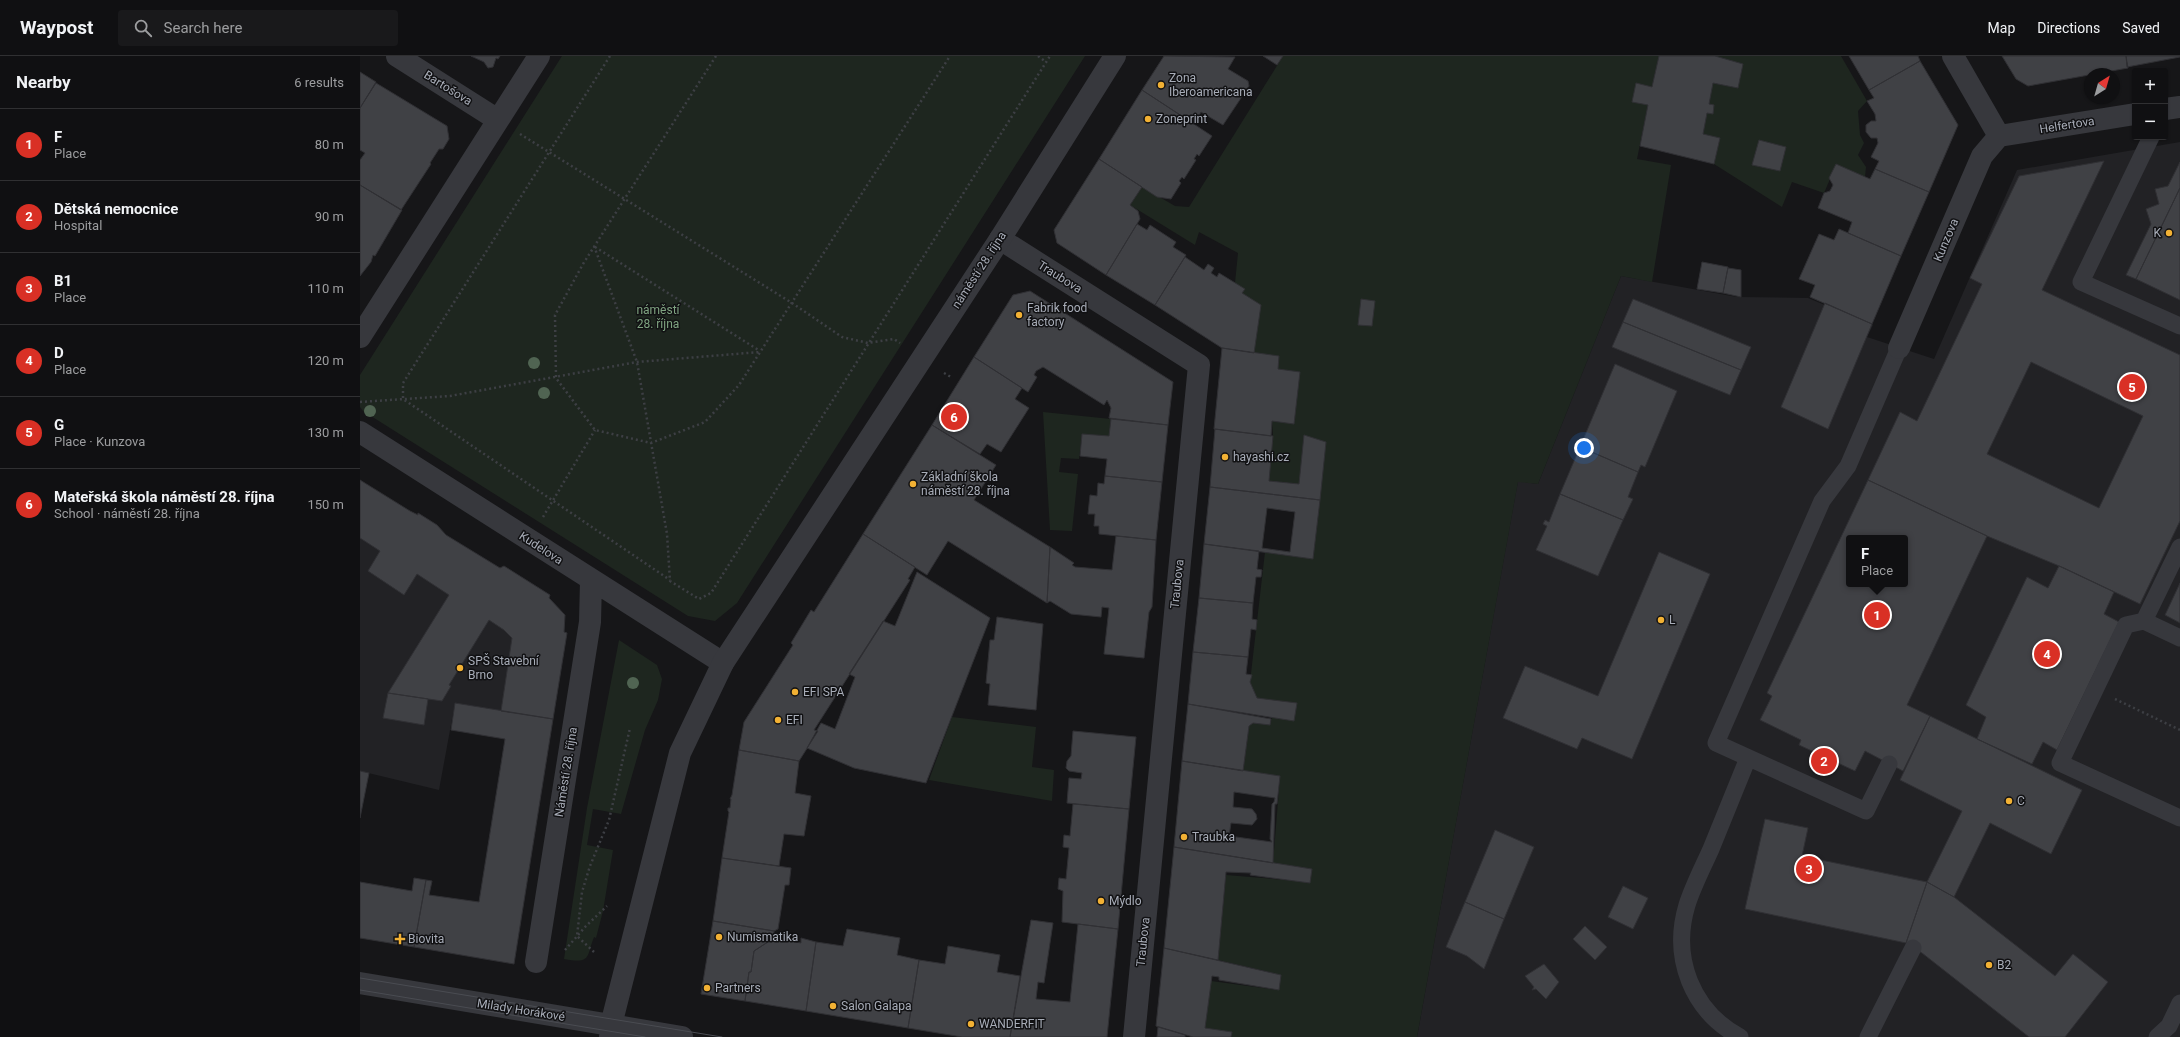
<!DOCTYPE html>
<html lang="en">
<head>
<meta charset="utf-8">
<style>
	body { margin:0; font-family:Roboto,sans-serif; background:#19191b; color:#f1f3f6 }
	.controls { position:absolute; right:12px; top:12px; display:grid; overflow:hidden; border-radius:4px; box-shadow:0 1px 3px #0004 }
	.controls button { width:36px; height:36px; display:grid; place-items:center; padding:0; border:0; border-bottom:1px solid #303032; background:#101012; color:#f1f3f6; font:20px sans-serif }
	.compass { position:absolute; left:1724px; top:12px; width:36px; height:36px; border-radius:50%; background:#101012; box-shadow:0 1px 3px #0004; rotate:37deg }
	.you { position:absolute; left:1224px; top:392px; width:14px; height:14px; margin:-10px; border:3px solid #fff; border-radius:50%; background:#1a73e8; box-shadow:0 0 0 6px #1a73e833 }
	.badge { display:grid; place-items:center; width:26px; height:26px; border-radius:50%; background:#d93025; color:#fff; font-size:13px; font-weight:700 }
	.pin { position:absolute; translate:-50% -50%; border:2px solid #fff; box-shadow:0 1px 4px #0006 }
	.popup { position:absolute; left:1486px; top:479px; width:62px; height:52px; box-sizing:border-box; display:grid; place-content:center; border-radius:4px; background:#101012; filter:drop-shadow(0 1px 3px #0005); font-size:13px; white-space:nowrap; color:#9c9d9f }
	.popup b { font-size:15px; color:#f1f3f6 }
	.popup::after { content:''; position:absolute; left:50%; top:100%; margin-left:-8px; border:8px solid transparent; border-top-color:#101012 }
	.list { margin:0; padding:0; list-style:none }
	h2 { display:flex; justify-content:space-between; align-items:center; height:52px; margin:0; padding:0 16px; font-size:17px }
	h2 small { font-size:13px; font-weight:400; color:#9c9d9f }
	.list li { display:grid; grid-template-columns:26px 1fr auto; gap:12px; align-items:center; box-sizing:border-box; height:72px; padding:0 16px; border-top:1px solid #303032 }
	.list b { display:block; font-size:15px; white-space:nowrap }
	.list p { margin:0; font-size:13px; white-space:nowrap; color:#9c9d9f }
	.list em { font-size:13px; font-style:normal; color:#9c9d9f }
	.icon { flex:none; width:22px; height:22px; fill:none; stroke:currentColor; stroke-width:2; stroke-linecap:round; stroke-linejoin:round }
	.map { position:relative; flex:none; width:1820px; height:981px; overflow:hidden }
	header { display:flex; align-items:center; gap:24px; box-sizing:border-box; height:56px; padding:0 20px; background:#101012; border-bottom:1px solid #303032 }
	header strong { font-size:19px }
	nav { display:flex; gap:22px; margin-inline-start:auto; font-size:14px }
	.search { width:280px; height:36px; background:#19191b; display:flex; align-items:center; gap:10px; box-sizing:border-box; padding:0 14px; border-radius:4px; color:#9c9d9f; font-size:15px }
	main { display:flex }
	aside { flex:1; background:#101012 }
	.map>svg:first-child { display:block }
	.built { fill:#222225; fill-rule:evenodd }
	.green { fill:#1e261f }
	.building { fill:#404145; stroke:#303034; fill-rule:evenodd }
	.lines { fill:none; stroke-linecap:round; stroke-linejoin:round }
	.path { stroke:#3d3f44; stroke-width:2.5; stroke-dasharray:2 3; stroke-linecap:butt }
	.service { stroke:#37383d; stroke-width:17 }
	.minor { stroke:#37383d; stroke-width:22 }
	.tertiary { stroke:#37383d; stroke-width:22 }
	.tram { stroke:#4a4c52; stroke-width:1 }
	.tree { fill:#506452 }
	.poi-dot { fill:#f2b134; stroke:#111113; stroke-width:1.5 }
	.labels { text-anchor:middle; stroke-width:3; stroke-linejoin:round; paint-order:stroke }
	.poi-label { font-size:12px; fill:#a8adb8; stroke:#111113; text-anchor:start }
	.street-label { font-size:12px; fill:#a8adb8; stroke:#111113 }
	.park-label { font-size:12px; fill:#7fa381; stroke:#111113 }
</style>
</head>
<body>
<header>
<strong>Waypost</strong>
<div class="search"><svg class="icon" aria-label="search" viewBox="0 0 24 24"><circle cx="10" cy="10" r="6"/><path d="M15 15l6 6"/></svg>Search here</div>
<nav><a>Map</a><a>Directions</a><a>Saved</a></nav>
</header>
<main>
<aside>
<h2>Nearby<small>6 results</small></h2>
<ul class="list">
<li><span class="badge">1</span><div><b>F</b><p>Place</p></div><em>80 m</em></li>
<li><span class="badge">2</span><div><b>Dětská nemocnice</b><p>Hospital</p></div><em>90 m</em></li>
<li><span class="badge">3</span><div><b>B1</b><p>Place</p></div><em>110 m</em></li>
<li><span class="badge">4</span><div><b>D</b><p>Place</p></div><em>120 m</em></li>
<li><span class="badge">5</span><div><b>G</b><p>Place · Kunzova</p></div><em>130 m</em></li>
<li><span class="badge">6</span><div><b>Mateřská škola náměstí 28. října</b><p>School · náměstí 28. října</p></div><em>150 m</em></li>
</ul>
</aside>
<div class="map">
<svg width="1820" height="981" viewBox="0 0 1820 981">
	<rect width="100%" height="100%" fill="#161618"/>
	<path class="built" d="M1820,86V981H1057L1158,425L1178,428L1261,220L1377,241L1448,242L1513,269L1507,281L1574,303L1657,114ZM1489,482H1545V528H1489Z
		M0,424L56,460L58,457L77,469L75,472L141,514L144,510L190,539L189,542L205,559L204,576L207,577L193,663L95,647L79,734L0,715Z"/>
	<path class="green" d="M202,0H725L377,547L355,565L328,560L3,355L0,351V319Z
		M923,0H1299L1292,31L1273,46L1288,49L1277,103L1311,109L1292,226L1261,220L1178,428L1158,426L1057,981H872V976L845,972L851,925L918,934L921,919L858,904L866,819L950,826L952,813L913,807L920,721L883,715L889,670L893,667L910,669L912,661L937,647L897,642L890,626L905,496L953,502L966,386L944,380L939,428L909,425L913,380L912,365L934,368L940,316L918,313L919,300L894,297L882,237L884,233L875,227L878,197L839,176L835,189L770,149L782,131L815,150L829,151Z
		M1353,0H1481L1507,45L1498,55L1500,79L1504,87L1498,99L1506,111L1505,121L1476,109L1464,137L1432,126L1422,151L1354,108L1360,82L1343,78L1347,57H1353L1354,50L1349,48L1353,27L1378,32L1383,8Z
		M683,356L751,363L749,380L722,378L719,403L701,402L699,416L718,418L712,475L690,474Z
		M259,584L297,609L302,623L298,644L285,674L261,758L233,753L227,789L253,794L243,855L236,882L234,881C226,901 232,908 204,903L227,752Z
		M592,661L676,671L672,711L694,714L692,745L569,724Z"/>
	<path class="building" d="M111,0H140L138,3L136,2L133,11L128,12L124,6Z
		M804,0L875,1L868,13L888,25L889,30L863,69L841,56L834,68L782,34Z
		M903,0H923L917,9Z
		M1299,0H1355L1383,8L1378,32L1353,27L1349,48L1354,49L1353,58L1347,57L1343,78L1360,82L1354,108L1280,90L1288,49L1272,46L1276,27L1292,31Z
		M1489,0H1558L1560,5L1509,34Z
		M1642,0H1766L1768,12L1668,30L1656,23Z
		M1766,0H1820V1L1767,11Z
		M1560,5L1598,69L1569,136L1515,113L1519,105L1511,101L1518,87L1517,82H1511L1506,76V69L1511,65H1516L1515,58L1507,45L1514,42L1509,34Z
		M0,16L16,26L0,52Z
		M16,27L87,70L89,83L83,93H79L70,107L71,108L41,154L0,129V104L5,97L0,94V52Z
		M782,34L852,80L839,100L837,98L834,103L836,104L824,123L822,121L819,125L821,127L811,143L797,141L739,103Z
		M1399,84L1426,91L1420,115L1392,109Z
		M739,103L782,131L770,149L778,155L780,163L746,219L697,187L694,174Z
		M1744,105L1682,234L1820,299V465L1780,548L1704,512L1627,480L1508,424L1540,356L1557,365L1622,228L1610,222L1659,120ZM1671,306L1783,360L1739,452L1627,398Z
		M1820,106V132L1776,223L1766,219L1791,168L1786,153L1799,148L1795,133L1808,130Z
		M1476,108L1510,123L1515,113L1569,136L1541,200L1488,177L1492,166L1458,152L1464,137L1470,135L1473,129L1469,122Z
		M0,129L42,154L15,200L13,199L11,206L0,220Z
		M1820,132V244L1776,223Z
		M777,168L787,174L790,169L816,186L813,191L826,199L795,249L746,219Z
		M1479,173L1541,200L1512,268L1450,241L1455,229L1439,223L1459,178L1474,184Z
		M825,201L844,214L848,208L854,212L851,217L857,221L859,217L885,233L882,237L901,249L894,297L862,292L795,249Z
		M1342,206L1368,211L1363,237L1337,233Z
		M1368,212L1381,214V241L1363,237Z
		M670,235L813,326L808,369L749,362L751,352L747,344L744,349L683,311L676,315L674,319L677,321L668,336L614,301L653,239Z
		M1001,243L1015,245L1012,270L998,269Z
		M1273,243L1391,291L1381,314L1263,266Z
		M1465,247L1512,268L1468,373L1421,351Z
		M1263,266L1381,314L1370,339L1252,291Z
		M862,292L919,300L918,313L940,316L934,368L912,365L911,380L854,373Z
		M614,301L662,332L655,343L669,352L641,396L627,388L620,398L572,369Z
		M1255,308L1317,335L1285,411L1281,409L1278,416L1220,391Z
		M751,363L808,369L802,426L745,420L747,403L720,400L722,378L749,380Z
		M572,369L636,409L614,444L690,491L687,547L588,485L567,519L503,478Z
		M855,373L913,380L909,425L939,428L944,379L966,386L960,444L850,431Z
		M1220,391L1278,416L1268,441L1273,443L1263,464L1200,438Z
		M745,420L802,426L796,484L739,478V470H734L735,458H728L730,439L737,440L738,427L744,428Z
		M0,424L50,455L58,459V457L77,469L86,479L140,512L144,510L190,539L189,542L205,559L204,576L207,577L193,663L141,655L152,582L144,574L129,564L89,629L91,630L82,645L28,637L89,539L57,518L44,539L8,515L20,495L0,482Z
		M1508,424L1627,480L1547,649L1570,660L1543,715L1505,695L1495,715L1439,689L1441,684L1400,664L1412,640L1407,637ZM1489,482H1545V528H1489Z
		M850,431L960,444L953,503L844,488ZM907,452L935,456L930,496L902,492Z
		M1200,438L1263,464L1238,520L1176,494L1187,470L1183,468L1185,464L1189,466Z
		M503,478L555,511L548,523L550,524L454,674L458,675L439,705L379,694L384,666L433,589L431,587L451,554L454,556Z
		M756,480L796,484L792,551L789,556L784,602L744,598L749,552L742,551L741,561L711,558L690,545L687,547L690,491L714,507L712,509L715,511L752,514Z
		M844,488L899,495L897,513L902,514L901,521H896L893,547L839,542Z
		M1299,496L1350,518L1272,703L1222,682L1217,693L1143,662L1165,610L1238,640Z
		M1699,510L1754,536L1744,558L1759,566L1697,694L1683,686L1672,708L1617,683L1626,661L1606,649L1667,521L1688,532Z
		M557,516L630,562L566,727L494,712L447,692L461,667L475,673L495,621L489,618L523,565L535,570Z
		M1820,527V567L1805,559Z
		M839,542L893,547L892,563L897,564L896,574L891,573L888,601L833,596Z
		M637,561L683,568L676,654L628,649L630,628L626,627L630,584H634Z
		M833,596L888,601L886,618L892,619L890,626L897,642L937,647L934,665L828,648Z
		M28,637L68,643L64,669L23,662Z
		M95,647L193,663L154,908L54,891L66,824L72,825L69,839L119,846L145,683L91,674Z
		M828,648L911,663L910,669L893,667L889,670L883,715L822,705Z
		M1570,660L1722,734L1691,798L1630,767L1594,841L1567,826L1602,755L1540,724Z
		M713,675L776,681L769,753L707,747L709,722L721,723L722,717L709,715L706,712L707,705L711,700Z
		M379,694L439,705L435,737L451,740L444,780L424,778L419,810L362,802L369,756L368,755V752H370L371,743H370L372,739Z
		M822,705L920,720L917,748H915L913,807L814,791ZM874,736L915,742L914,746L912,748L910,783L912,786L869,780L871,767L892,769L897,763L896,758L892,753L873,751Z
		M0,715L9,717L0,762Z
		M713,748L769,753L758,873L702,866L703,835L698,833L699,822L706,823L709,792L703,791L704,779L710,780Z
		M1405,763L1448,772L1442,800L1567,826L1546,887L1385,853Z
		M1135,774L1174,791L1144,863L1105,846Z
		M814,791L952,813L950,827L890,819L891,817L866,816L858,904L804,892Z
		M362,802L431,812L429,829H425L418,873L414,875L353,865Z
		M54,822L66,824L54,891L0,882V826L52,835Z
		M1567,826L1594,841L1695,920L1713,898L1748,926L1705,981H1669L1562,897L1546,887Z
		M1263,830L1288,842L1273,873L1248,861Z
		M1105,846L1144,863L1124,913L1107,900L1086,891Z
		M671,864L693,867L684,927L678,926L676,943L710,946L718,868L758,873L747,981H650Z
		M353,865L414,875V882L394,895L391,916H389L385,945L341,938Z
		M1225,870L1247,891L1235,904L1213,883Z
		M487,873L540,882L537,899L559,904L548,972L446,955L456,886L483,890Z
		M414,882L441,887V882L456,886L446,955L385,945L389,916H391L394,895Z
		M588,890L640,899L637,916L660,920L650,981H602L548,972L559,904L585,908Z
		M804,892L921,919L919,934L859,924V921L852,920L845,972L872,976L871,981H833L796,970Z
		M1184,908L1199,926L1186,943L1176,933L1172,934L1174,931L1165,920Z
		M798,971L825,979V981H797Z"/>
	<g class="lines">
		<path class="path" d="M250,0L43,327V343L310,524
			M356,0L223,208L195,259L196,322L235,374L291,387L345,366L379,329L590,0
			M678,0L686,6
			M160,78L432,247L482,281L508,287L534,283L540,287
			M234,190L277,306L307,478L310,525L339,543L351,537L690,0
			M235,191L400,295
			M584,317L591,321
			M0,346L90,340L277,306L400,296
			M183,461L235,374
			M1755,643L1820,674
			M205,894L226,870L247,850
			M234,896L217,880L222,836L230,810L249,764L270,672"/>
		<path class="service" d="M1791,81L1721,226L1820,270
			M1784,565L1820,491
			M1820,582L1784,565L1766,569L1700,707L1820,762
			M1529,708L1506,755L1356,687L1462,445L1488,410L1539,292
			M1380,981C1332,955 1311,902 1327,849C1333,830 1343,811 1351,793C1363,763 1376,732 1388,702
			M1508,981L1553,892
			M1797,981L1809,970L1820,947"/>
		<path class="minor" d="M37,0L138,64
			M1593,0L1639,80
			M1805,53L1820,51
			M1639,80L1775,58
			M640,183L839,309L774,981
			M0,281L179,0
			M1539,292L1622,100L1639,80
			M0,376L363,607
			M176,906L230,566L231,525"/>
		<path class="tertiary" d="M0,927L322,981
			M250,981L251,969L320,697L363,607L640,183L755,0"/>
		<path class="tram" d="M0,922L362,981
			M0,934L285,981"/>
	</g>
	<g class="tree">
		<circle cx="174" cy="307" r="6"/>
		<circle cx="184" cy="337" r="6"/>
		<circle cx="10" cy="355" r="6"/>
		<circle cx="273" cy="627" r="6"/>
	</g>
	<g class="poi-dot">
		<circle cx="801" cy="29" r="4"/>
		<circle cx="788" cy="63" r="4"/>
		<circle cx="1809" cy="177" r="4"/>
		<circle cx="659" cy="259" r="4"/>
		<circle cx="865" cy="401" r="4"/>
		<circle cx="553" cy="428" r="4"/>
		<circle cx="1301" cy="564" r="4"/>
		<circle cx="100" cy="612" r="4"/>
		<circle cx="435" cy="636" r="4"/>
		<circle cx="418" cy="664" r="4"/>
		<circle cx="1649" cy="745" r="4"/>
		<circle cx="824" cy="781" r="4"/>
		<circle cx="741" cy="845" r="4"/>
		<circle cx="359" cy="881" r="4"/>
		<path d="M38 877h4v4h4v4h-4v4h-4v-4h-4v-4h4z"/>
		<circle cx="1629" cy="909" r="4"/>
		<circle cx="347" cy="932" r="4"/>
		<circle cx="473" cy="950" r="4"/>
		<circle cx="611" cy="968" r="4"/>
	</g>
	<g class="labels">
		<g class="poi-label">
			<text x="809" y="26">Zona<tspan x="809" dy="14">Iberoamericana</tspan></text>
			<text x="796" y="67">Zoneprint</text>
			<text x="1801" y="181" text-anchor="end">K</text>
			<text x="667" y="256">Fabrik food<tspan x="667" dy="14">factory</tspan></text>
			<text x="873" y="405">hayashi.cz</text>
			<text x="561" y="425">Základní škola<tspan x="561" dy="14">náměstí 28. října</tspan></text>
			<text x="1309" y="568">L</text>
			<text x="108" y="609">SPŠ Stavební<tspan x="108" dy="14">Brno</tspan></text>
			<text x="443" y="640">EFI SPA</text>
			<text x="426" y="668">EFI</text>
			<text x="1657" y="749">C</text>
			<text x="832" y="785">Traubka</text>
			<text x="749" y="849">Mýdlo</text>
			<text x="367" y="885">Numismatika</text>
			<text x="48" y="887">Biovita</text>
			<text x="1637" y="913">B2</text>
			<text x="355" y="936">Partners</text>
			<text x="481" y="954">Salon Galapa</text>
			<text x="619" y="972">WANDERFIT</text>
		</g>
		<g class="street-label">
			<text transform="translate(88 32) rotate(32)" y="4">Bartošova</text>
			<text transform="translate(1707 69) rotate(-9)" y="4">Helfertova</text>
			<text transform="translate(1586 184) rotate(-67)" y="4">Kunzova</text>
			<text transform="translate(619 214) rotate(-57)" y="4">náměstí 28. října</text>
			<text transform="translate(700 221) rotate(32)" y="4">Traubova</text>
			<text transform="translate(181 492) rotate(33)" y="4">Kudelova</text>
			<text transform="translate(817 528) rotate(-84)" y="4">Traubova</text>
			<text transform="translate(206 716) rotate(-81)" y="4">Náměstí 28. října</text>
			<text transform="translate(783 886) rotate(-84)" y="4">Traubova</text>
			<text transform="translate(161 954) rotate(9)" y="4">Milady Horákové</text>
		</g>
		<g class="park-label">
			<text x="298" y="258">náměstí<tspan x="298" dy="14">28. října</tspan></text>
		</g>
	</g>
</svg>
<div class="controls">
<button>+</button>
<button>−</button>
</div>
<svg class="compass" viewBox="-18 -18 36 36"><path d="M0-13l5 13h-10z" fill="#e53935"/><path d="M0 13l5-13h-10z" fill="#9c9d9f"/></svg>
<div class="you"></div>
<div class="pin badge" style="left:1517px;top:559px">1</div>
<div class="popup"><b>F</b>Place</div>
<div class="pin badge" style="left:1464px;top:705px">2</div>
<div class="pin badge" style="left:1449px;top:813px">3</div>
<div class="pin badge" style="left:1687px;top:598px">4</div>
<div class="pin badge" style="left:1772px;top:331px">5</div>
<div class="pin badge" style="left:594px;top:361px">6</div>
</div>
</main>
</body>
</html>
